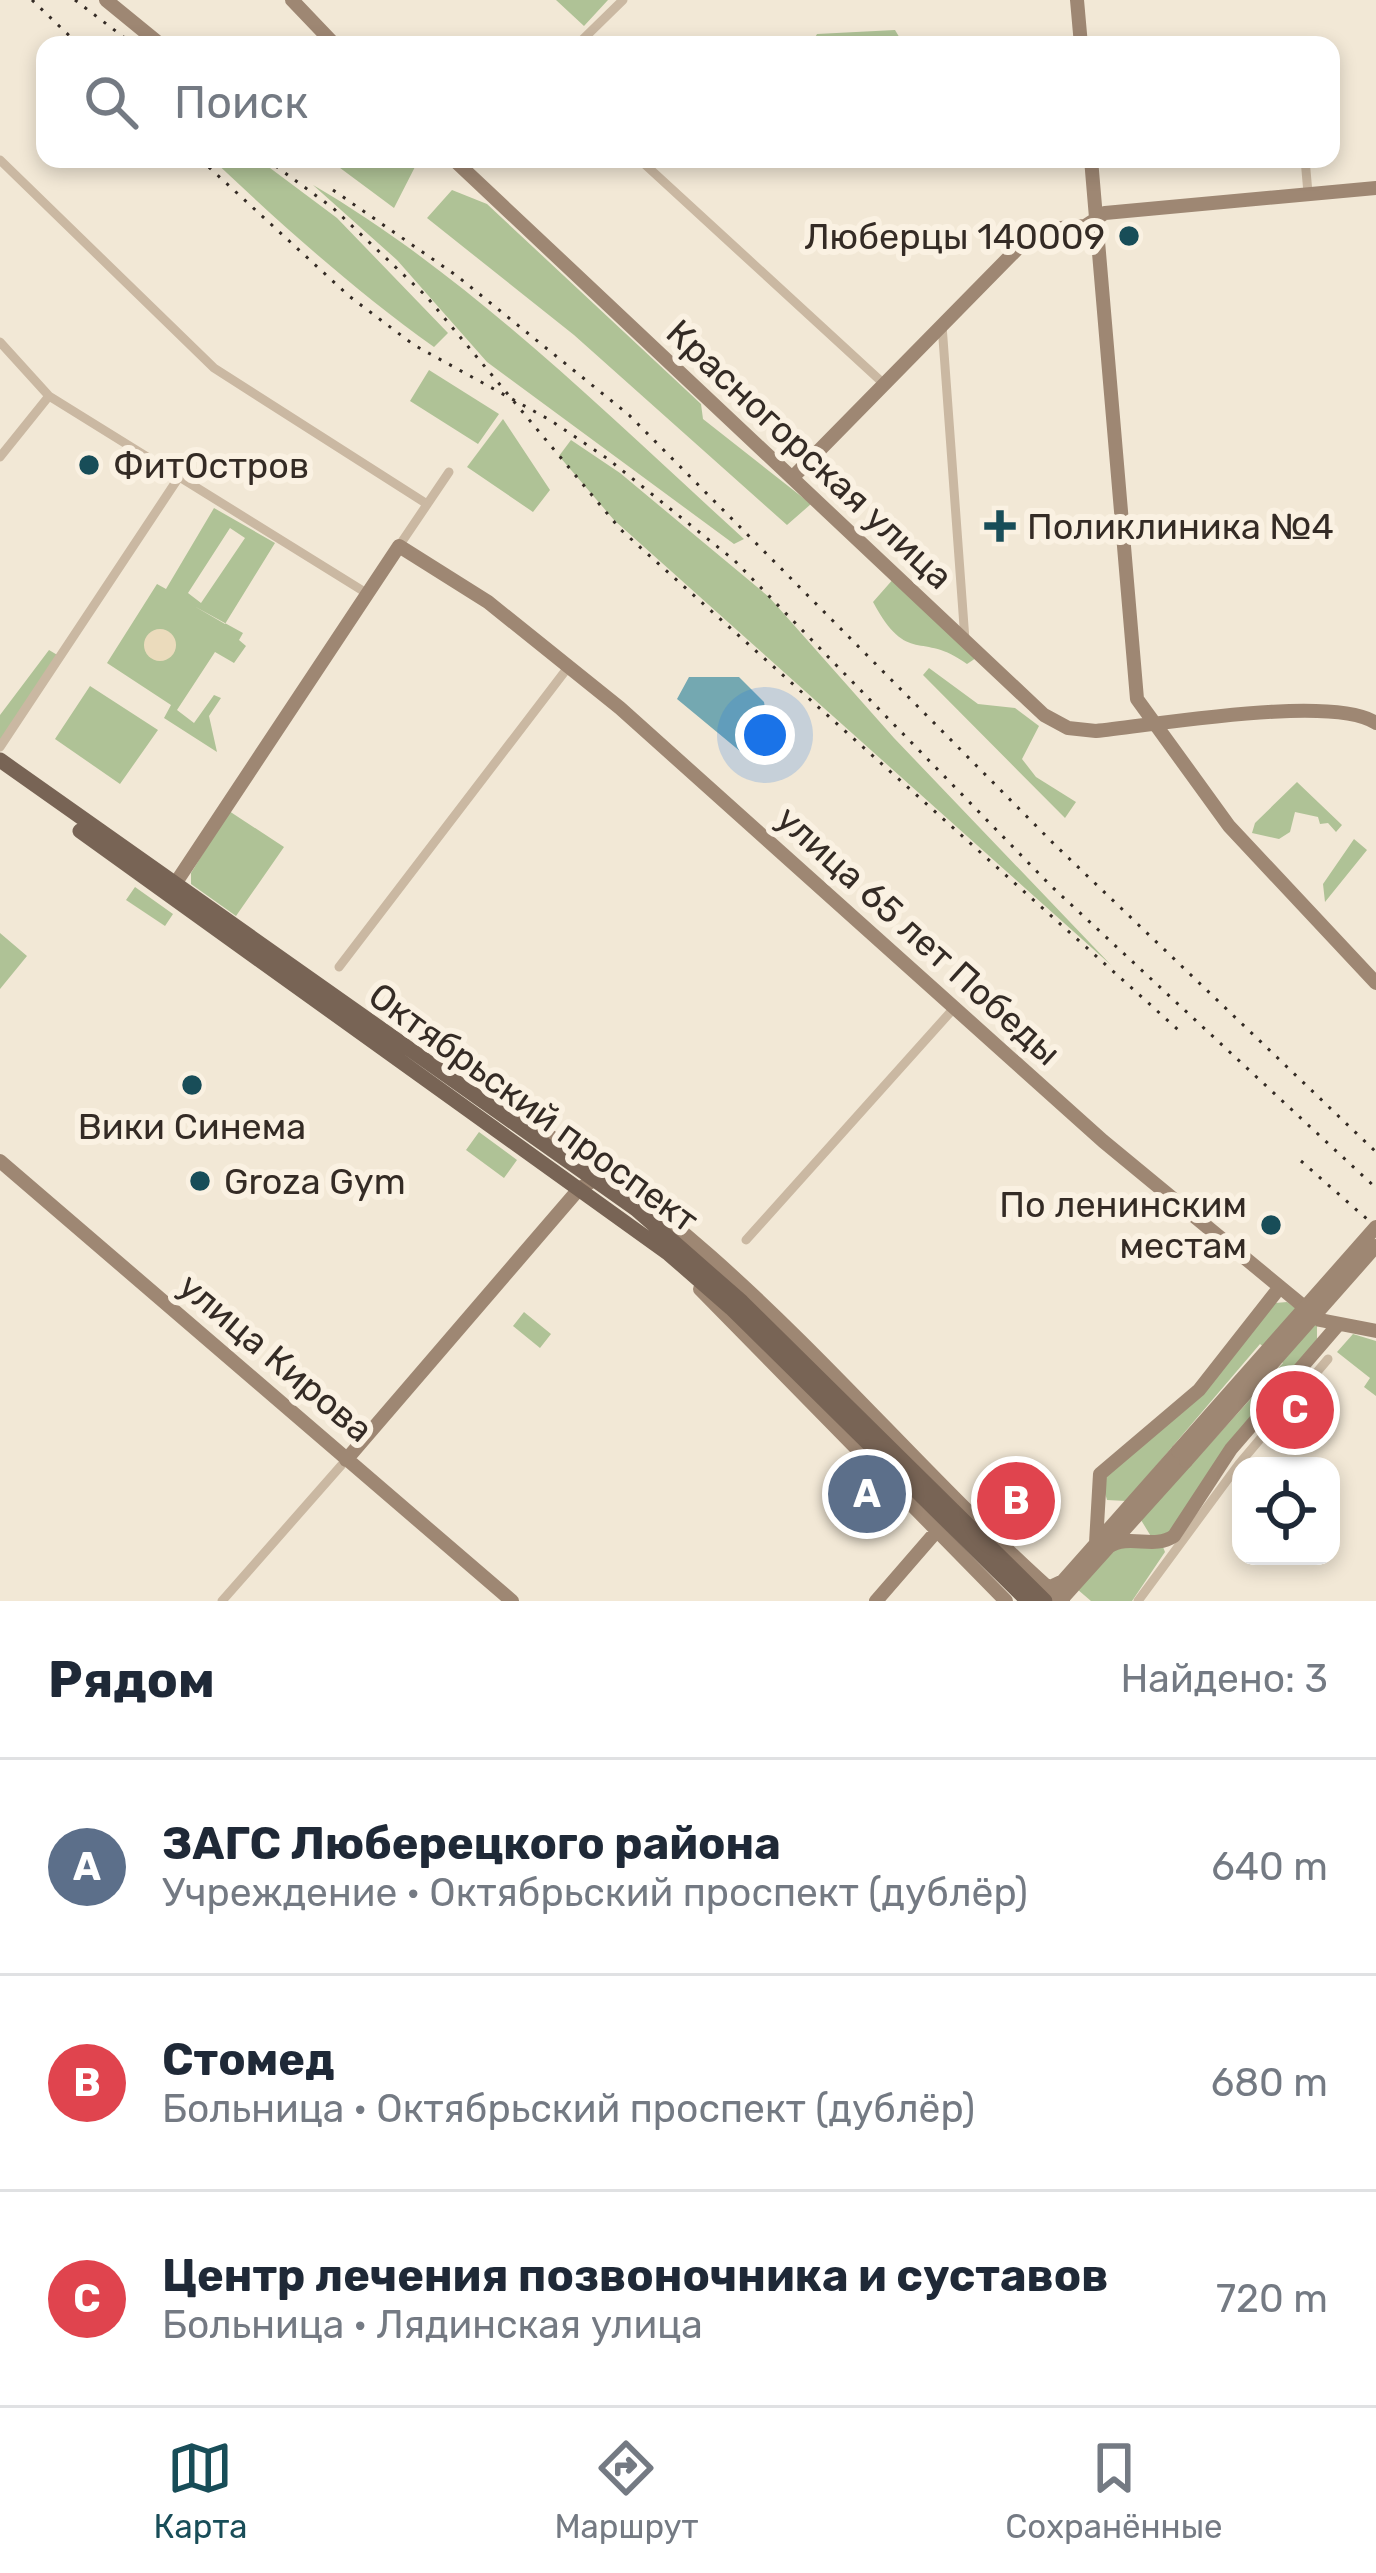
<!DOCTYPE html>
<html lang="ru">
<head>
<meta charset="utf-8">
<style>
	body { margin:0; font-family:Rubik,sans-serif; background:#f6f6f7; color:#1f2937 }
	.controls { position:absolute; right:36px; bottom:36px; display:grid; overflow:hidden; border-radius:24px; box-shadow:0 6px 18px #0003 }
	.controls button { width:108px; height:108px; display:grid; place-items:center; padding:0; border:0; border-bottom:3px solid #e0e1e3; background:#fff; color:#1f2937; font:60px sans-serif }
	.you { position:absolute; left:765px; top:735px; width:42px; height:42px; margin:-30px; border:9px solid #fff; border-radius:50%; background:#1a73e8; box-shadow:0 0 0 18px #1a73e833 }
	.badge { display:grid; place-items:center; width:78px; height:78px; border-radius:50%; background:#184d58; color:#fff; font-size:39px; font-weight:700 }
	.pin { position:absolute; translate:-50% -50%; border:6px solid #fff; box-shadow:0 3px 12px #0006 }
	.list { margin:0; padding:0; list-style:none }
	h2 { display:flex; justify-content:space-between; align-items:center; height:156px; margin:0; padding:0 48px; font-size:51px }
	h2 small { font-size:39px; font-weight:400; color:#747a83 }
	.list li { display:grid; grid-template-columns:78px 1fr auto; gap:36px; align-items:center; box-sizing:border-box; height:216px; padding:0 48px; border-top:3px solid #e0e1e3 }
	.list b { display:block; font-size:45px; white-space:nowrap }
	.list p { margin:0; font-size:39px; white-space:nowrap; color:#747a83 }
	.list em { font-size:39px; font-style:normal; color:#747a83 }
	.icon { flex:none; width:66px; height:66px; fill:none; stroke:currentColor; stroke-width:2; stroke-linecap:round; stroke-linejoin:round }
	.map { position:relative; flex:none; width:1376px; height:1601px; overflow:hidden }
	.search { position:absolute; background:#fff; box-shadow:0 6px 18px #0003; left:36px; right:36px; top:36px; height:132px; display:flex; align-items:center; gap:30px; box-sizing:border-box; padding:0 42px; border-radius:24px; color:#747a83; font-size:45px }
	.sheet { height:804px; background:#fff }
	nav { display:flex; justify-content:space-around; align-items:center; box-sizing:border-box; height:168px; border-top:3px solid #e0e1e3; background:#fff; font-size:33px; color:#747a83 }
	nav a { display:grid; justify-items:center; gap:6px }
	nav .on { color:#184d58 }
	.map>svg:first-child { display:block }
	.green { fill:#afc296; fill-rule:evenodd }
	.plaza { fill:#ebdbbc }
	.water { fill:#74a8b1 }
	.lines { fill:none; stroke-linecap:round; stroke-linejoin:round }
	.street { stroke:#cab8a2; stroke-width:9 }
	.secondary { stroke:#9e8773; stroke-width:14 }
	.primary { stroke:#786455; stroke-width:15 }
	.rail { stroke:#342b25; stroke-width:3; stroke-dasharray:3 9; stroke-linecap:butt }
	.secondary-bridge { stroke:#9e8773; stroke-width:14 }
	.poi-dot { fill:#184d58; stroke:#faf1e2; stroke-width:4.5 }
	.labels { text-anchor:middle; stroke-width:12; stroke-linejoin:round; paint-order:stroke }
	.poi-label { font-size:36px; fill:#342b25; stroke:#faf1e2; text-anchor:start }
	.street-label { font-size:36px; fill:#342b25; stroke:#faf1e2 }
</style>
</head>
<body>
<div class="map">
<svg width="1376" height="1601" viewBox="0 0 1376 1601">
	<rect width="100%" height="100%" fill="#f2e8d6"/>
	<path class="green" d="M556,0H608L584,26Z
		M895,30L904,45H811L817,34Z
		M212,159H258L337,218L448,333L434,347C354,290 283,226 212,159Z
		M328,159H419L394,208Z
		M313,185C468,275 611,418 744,539L734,544L487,362L397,260Z
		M452,190L487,204L701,404L703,419L811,504L787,525L574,335L427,218Z
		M429,370L499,414L478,444L410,401Z
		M503,419L550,490L533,512L467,467Z
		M571,440L620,473L769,597L894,738L1111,965L614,520L559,456Z
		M214,508L275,543L225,624L194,606L243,633L239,640L246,646L234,663L215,652L177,710L194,723L214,695L221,698L209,716L217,752L164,718L171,705L107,663L157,584L166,589ZM230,528L245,538L201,603L188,593Z
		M895,577L979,656L967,664C921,630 908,667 873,602Z
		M49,650L59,656L0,745V715Z
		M929,668L978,704L1015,708L1039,726L1022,759L1036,777L1076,802L1065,818L923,675Z
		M90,686L158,730L120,784L55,739Z
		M1297,782L1342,825L1336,832L1328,823L1320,824L1318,817L1295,812L1290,832L1279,839L1252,833L1255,823Z
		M229,811L284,847L236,916L191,884V873Z
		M1354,839L1367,850L1325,902L1323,884Z
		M135,887L173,914L165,926L126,900Z
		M0,933L27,956L0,989Z
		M479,1132L517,1160L504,1178L466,1150Z
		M1287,1302L1317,1324V1339L1171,1533L1152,1538L1141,1520L1283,1363L1260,1344L1126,1501L1107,1500L1101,1479L1180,1413L1275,1303Z
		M524,1312L551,1334L540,1348L513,1326Z
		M1353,1334L1376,1341V1396L1364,1387L1370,1378L1337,1352Z
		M1116,1546L1163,1547L1165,1552L1132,1601H1091L1077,1589Z"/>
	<path class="plaza" d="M144 645a16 16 0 1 1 32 0a16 16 0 1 1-32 0Z"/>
	<path class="water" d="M689,677H739L764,702L766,714L757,729L748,731L749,747H742L741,752L677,699Z"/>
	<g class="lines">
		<path class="street" d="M577,45L623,0
			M639,159L883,383
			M1305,159L1308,193
			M0,160L214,368L427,504
			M942,325L965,640
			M0,342L49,396L368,594
			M0,457L49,396
			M399,546L449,472
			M0,747L179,477
			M339,967L569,666
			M746,1240L955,1007
			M222,1601L346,1460
			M1138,1601L1239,1464L1328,1359"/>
		<path class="secondary" d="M106,0L161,45
			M292,0L335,45
			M1077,0L1081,45
			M453,159L1044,715L1068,728L1096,731C1156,725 1332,694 1376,723
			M1091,159L1137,699L1229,826L1376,983
			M793,477L1026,240L1049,229L1085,226L1105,213L1376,188
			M171,890L399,546L488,602L620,708L1103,1141L1320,1320L1376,1331
			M511,1114C732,1233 878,1438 1063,1601
			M0,1161L512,1601
			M700,1289L1006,1601
			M346,1460L579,1189L602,1175
			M1096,1543L1100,1474L1199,1390L1280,1287
			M1108,1547C1130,1533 1153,1550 1174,1536L1231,1449L1337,1326
			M1048,1588L1063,1581L1178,1451
			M876,1601L935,1533
			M1060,1601L1186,1461"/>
		<path class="primary" d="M0,760L636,1209L742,1302L1045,1601
			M80,831L669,1254L731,1308L1028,1601"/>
		<path class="rail" d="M32,0L79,45
			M75,0L134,45
			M200,159L349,296L414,345L550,420L608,459L734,560L1050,885L1376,1188
			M266,159L333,208L426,296L621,530L1184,1035
			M333,190L457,276L629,415L1055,845L1376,1152
			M1301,1161L1376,1227"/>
		<path class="secondary-bridge" d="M1178,1451L1376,1227
			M1186,1461L1376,1246"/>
	</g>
	<g class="poi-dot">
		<circle cx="1129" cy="236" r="12"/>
		<circle cx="89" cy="465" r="12"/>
		<path d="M994 508h12v12h12v12h-12v12h-12v-12h-12v-12h12z"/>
		<circle cx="192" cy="1085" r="12"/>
		<circle cx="200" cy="1181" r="12"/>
		<circle cx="1271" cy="1225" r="12"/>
	</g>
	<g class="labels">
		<g class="poi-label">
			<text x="1105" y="249" text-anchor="end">Люберцы 140009</text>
			<text x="113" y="478">ФитОстров</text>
			<text x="1027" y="539">Поликлиника №4</text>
			<text x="192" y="1139" text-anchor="middle">Вики Синема</text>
			<text x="224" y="1194">Groza Gym</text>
			<text x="1247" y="1217" text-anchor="end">По ленинским<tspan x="1247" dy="41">местам</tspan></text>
		</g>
		<g class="street-label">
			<text transform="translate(810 454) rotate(43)" y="13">Красногорская улица</text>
			<text transform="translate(919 935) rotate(42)" y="13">улица 65 лет Победы</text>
			<text transform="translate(534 1107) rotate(36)" y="13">Октябрьский проспект</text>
			<text transform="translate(276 1357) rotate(40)" y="13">улица Кирова</text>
		</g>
	</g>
</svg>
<div class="controls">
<button><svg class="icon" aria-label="locate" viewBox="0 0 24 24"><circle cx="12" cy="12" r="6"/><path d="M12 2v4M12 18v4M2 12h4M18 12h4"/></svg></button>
</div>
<div class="you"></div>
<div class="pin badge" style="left:867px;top:1494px;background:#5c6f8a">A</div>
<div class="pin badge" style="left:1016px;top:1501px;background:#e0444e">B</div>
<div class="pin badge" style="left:1295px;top:1410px;background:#e0444e">C</div>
<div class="search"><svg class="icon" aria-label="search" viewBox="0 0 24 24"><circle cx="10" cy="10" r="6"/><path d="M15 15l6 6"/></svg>Поиск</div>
</div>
<section class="sheet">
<h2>Рядом<small>Найдено: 3</small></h2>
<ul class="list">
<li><span class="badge" style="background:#5c6f8a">A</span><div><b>ЗАГС Люберецкого района</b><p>Учреждение · Октябрьский проспект (дублёр)</p></div><em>640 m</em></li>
<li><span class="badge" style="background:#e0444e">B</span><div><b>Стомед</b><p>Больница · Октябрьский проспект (дублёр)</p></div><em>680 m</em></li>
<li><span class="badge" style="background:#e0444e">C</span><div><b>Центр лечения позвоночника и суставов</b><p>Больница · Лядинская улица</p></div><em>720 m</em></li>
</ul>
</section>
<nav>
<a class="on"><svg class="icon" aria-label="map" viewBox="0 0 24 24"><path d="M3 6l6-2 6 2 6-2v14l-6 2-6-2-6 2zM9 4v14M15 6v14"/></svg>Карта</a>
<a><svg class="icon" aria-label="directions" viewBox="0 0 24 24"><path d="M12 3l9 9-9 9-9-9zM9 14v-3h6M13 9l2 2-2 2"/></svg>Маршрут</a>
<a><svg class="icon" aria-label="saved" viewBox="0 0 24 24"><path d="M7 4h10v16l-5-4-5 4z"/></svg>Сохранённые</a>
</nav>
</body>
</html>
